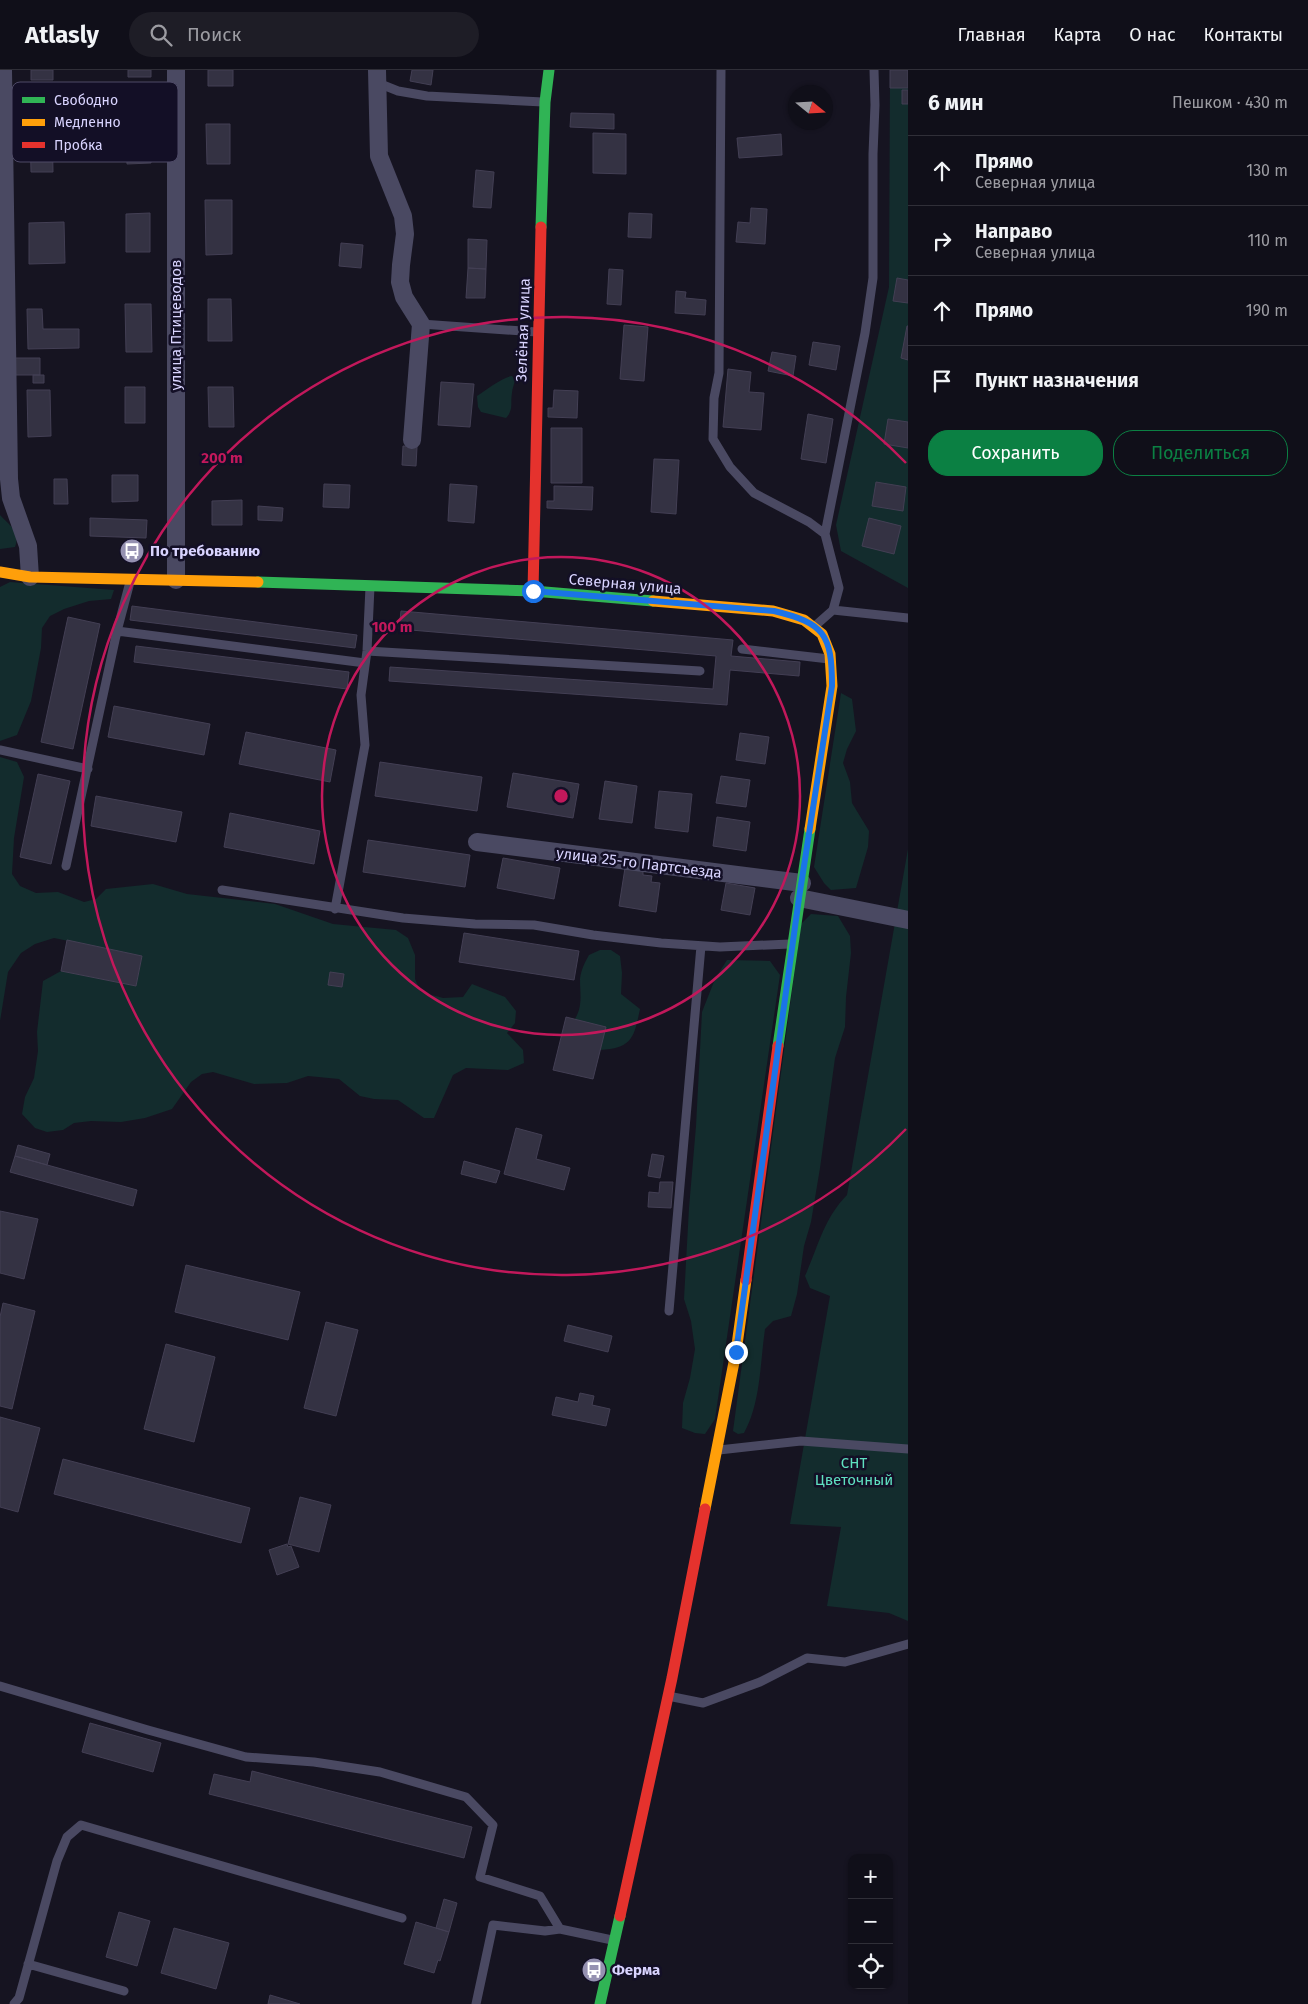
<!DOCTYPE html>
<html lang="ru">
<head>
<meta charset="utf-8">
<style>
	body { margin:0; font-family:"Fira Sans",sans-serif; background:#1e1d26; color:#f1f3f6 }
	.controls { position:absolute; right:15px; bottom:15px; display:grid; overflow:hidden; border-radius:10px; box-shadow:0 1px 4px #0004 }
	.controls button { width:45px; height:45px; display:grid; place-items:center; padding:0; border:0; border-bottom:1px solid #302f38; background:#100f19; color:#f1f3f6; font:25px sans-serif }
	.compass { position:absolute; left:788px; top:15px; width:45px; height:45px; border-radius:50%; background:#100f19; box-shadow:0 1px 4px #0004; rotate:108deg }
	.stop { position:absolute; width:15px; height:15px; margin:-11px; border:4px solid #1a73e8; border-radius:50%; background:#fff }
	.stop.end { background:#1a73e8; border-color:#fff; box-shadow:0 1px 5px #0008 }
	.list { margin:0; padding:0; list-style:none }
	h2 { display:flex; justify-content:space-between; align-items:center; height:65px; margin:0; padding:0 20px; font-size:21px }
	h2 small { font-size:16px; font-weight:400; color:#9c9ca2 }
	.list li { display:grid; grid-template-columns:32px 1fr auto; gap:15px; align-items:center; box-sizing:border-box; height:70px; padding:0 20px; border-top:1px solid #302f38 }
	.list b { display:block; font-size:19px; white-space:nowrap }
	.list p { margin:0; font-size:16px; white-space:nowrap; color:#9c9ca2 }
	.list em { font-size:16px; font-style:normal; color:#9c9ca2 }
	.actions { display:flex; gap:10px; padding:15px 20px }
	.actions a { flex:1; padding:11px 0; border:1px solid #0b8043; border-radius:20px; text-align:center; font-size:18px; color:#0b8043 }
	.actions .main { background:#0b8043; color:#fff }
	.icon { flex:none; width:28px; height:28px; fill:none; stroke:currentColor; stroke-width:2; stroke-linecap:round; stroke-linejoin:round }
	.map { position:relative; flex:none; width:908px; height:1934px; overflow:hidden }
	header { display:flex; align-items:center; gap:30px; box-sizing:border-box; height:70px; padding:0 25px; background:#100f19; border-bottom:1px solid #302f38 }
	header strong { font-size:24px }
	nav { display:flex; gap:28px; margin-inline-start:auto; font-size:18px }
	.search { width:350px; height:45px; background:#1e1d26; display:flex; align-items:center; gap:12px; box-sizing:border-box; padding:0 18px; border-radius:28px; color:#9c9ca2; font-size:19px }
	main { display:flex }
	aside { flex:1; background:#100f19 }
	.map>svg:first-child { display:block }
	.green { fill:#132c2d }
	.building { fill:#343243; stroke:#433f54 }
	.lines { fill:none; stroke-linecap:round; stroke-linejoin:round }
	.lane { stroke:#4a4962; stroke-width:9 }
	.street { stroke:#4a4962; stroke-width:18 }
	.fast { stroke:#30b455; stroke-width:11 }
	.slow { stroke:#ff9f0a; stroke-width:11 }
	.jam { stroke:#e5322d; stroke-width:11 }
	.route { stroke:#1a73e8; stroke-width:6 }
	.ring { fill:none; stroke:#c2185b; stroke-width:2.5 }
	.labels { text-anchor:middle; stroke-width:5; stroke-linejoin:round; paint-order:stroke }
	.street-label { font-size:15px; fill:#d9d4ff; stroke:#130f26 }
	.poi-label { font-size:15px; font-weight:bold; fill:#d9d4ff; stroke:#130f26; text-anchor:start }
	.park-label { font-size:15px; fill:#5fe0c0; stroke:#130f26 }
	.key { fill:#130f26; stroke:#4e4a67; stroke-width:1 }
	.key-label { font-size:14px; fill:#d9d4ff }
	.centre { fill:#c2185b; stroke:#130f26; stroke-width:2.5 }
	.ring-label { font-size:15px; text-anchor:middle; font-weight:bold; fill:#c2185b; stroke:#130f26; stroke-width:5; stroke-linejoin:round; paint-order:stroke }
</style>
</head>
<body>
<header>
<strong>Atlasly</strong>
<div class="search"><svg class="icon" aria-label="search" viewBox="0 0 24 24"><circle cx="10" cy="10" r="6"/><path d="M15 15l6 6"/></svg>Поиск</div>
<nav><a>Главная</a><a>Карта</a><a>О нас</a><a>Контакты</a></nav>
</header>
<main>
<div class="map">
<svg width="908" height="1934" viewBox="0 0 908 1934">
	<rect width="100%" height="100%" fill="#161421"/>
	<path class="green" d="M890,0H908V518L841,481L836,455L889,217Z
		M512,306L515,310C514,315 512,319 512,323C510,334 514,339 506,348L481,342L478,337L477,326C486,320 503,307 512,306Z
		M0,445C9,455 21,461 15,477L0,479Z
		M10,512L114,520L111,529L89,531L64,539L50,546L42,558L41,578L31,631L17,665L0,671V517Z
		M841,623L852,629L856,661L847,679L843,693L850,712L852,733L869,761L868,777L856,818L831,820L824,813L814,797Z
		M0,687L17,692L24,707L14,768L12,804L20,816L36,823L58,822L84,832L96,829L106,819L153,814L187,824L275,834L333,854L396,860L408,868L415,885V909L421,922L443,928L463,927L472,914L505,927L516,941L515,953L507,963L523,980L524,993L508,1000L466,998L453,1005L434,1048H424L398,1030L374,1029L360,1026L339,1009L308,1006L287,1013L254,1014L213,1002L202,1004L191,1012L172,1039L145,1048L121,1052L91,1051L74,1053L63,1060L47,1062L35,1058L22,1044L25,1027L34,1008L38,981L37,962L43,911L61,901L136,916L142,886L54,868L35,874L21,883L8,902L0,951Z
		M908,779V1551L889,1543L827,1536L841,1457L790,1454L830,1226L810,1218L805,1206C818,1177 824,1148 847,1125Z
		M811,844L838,846L850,866L851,883L846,927L845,957L835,988L820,1098L811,1152L804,1176L797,1224L791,1246L773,1251L765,1259C760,1293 761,1332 744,1363L738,1364L733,1361L801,854Z
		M600,880H611L620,886L622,903L621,924L640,939C634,967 633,978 600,980L605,957L575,949C583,935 580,924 580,909C581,900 585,892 589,885Z
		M727,890L770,891L780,905L715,1349L705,1364L695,1363L682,1358L683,1333L690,1308L695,1279L691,1251L684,1229L689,1138L696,1056L702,942L715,909Z"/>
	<path class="building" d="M31,0H53V10H31Z
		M128,0H151V7H128Z
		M208,0H233V16H208Z
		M412,0H433L431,15L410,11Z
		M890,0H908V18H890Z
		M902,20H908V34H902Z
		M571,43L614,44V59L570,57Z
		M126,51H151V93L127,94Z
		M206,54H230V94H207Z
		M30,55H52L53,102H31Z
		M593,63L626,64V104L593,103Z
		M781,64L782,85L739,88L737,68Z
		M476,100L494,102L491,138L473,137Z
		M205,130H232V184L206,185Z
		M751,138L767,139L765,174L736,172L738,152L750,153Z
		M150,143V182H126V144Z
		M629,143L652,144L651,168L628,167Z
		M64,152L65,193L29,194V153Z
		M468,169L487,170L486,199L468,198Z
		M341,173L363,175L361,198L339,196Z
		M468,198L486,199L485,228H466Z
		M609,199L623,200L621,235L607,234Z
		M897,208L908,210V233L893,231Z
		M676,221L686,222L685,228L706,230L705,245L675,243Z
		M208,229H231L232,271H208Z
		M125,234H151L152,282H126Z
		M27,239H42L43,259H79V278L28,279Z
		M624,255L648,257L644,311L620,309Z
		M907,256H908V290L901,288Z
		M813,272L840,276L836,300L809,295Z
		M772,282L796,286L793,306L768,301Z
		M14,288H40V305H15Z
		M728,299L751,302L749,322L764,323L761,360L723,357Z
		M33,305H44V313H33Z
		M441,312L474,314L470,357L438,355Z
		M125,317H145V353H125Z
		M208,317H233L234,357H209Z
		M27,320H50L51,366L28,367Z
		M554,320L578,321L577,348L548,347V338H553Z
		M808,344L833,349L826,393L801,389Z
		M888,349L908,352V378L884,374Z
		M551,358H582V413H551Z
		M403,376L417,377L416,396L402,395Z
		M654,389L679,390L676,444L651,442Z
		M112,405H138V431L112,432Z
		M54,409H67L68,434H54Z
		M876,412L906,417L903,441L872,436Z
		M324,414L350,415L349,438L323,437Z
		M450,414L477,416L474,453L448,451Z
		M554,416L593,417L592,440L547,438V431H554Z
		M242,430V455H212V431Z
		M258,436L283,438L282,451L258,450Z
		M90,448L147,450L146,468L90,466Z
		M869,448L901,456L894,484L862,476Z
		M132,536L357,565L355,578L130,550Z
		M401,541L733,570L731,586L800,592L799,606L730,600L727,635L389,611L390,597L713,619L716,586L399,559Z
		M68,547L100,554L73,679L41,672Z
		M136,576L349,602L347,619L134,592Z
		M114,636L210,654L204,685L108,667Z
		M246,662L336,680L330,712L239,694Z
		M740,663L769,667L765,694L736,690Z
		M380,692L482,707L477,741L375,726Z
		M513,703L579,714L573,748L507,737Z
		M38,704L70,711L51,794L20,787Z
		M721,706L750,710L746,737L716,733Z
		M605,711L637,716L632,753L599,749Z
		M659,721L692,724L688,762L655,758Z
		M96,726L182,742L176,772L91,756Z
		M230,743L320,761L314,794L224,777Z
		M717,747L750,752L746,781L713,776Z
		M368,770L470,785L465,817L363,802Z
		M503,788L560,798L554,829L497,818Z
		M625,798L643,801V805L652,806L651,812L660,813L656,842L619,836Z
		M726,813L755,818L750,845L721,840Z
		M464,863L579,881L574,910L459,892Z
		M67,870L142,886L136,916L61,901Z
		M330,902L344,904L342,917L328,915Z
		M566,947L606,957L593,1009L553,1000Z
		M516,1058L542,1065L536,1089L570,1098L564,1120L504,1104Z
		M18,1075L50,1084L47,1095L15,1086Z
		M652,1084L664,1086L660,1108L648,1106Z
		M15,1086L137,1120L133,1136L10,1102Z
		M464,1091L500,1101L496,1113L461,1104Z
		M660,1112H673L671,1138L648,1137L649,1122L659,1123Z
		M0,1141L38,1149L24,1209L0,1203Z
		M186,1195L300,1222L288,1270L175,1242Z
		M3,1233L35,1241L12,1339L0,1336V1247Z
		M326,1252L358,1260L336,1346L304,1338Z
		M568,1255L612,1266L608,1282L564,1271Z
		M166,1274L215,1287L194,1372L144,1359Z
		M580,1323L594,1326L592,1335L610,1339L606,1356L552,1345L556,1327L578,1332Z
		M0,1347L40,1358L18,1442L0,1437Z
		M63,1389L250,1438L241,1473L54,1424Z
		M300,1427L331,1435L319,1482L288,1474Z
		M287,1474L288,1477L291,1476L299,1497L277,1505L269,1480Z
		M90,1653L161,1673L153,1702L82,1682Z
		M252,1701L472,1757L464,1788L209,1724L214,1704L250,1712Z
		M444,1829L457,1833L449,1862L436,1858Z
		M119,1842L150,1851L137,1896L106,1887Z
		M416,1852L449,1862L440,1891L438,1890L434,1903L404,1894Z
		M174,1858L229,1873L216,1919L161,1903Z
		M270,1925L300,1934H268Z"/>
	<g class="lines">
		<path class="lane" d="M721,0L719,303L714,328L713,369L730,397L754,423L809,452L825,464L839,518L833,540L816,555
			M378,13L398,21L427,26L543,32
			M421,254L537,262
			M825,464L865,263L873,208V84L875,35L874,0
			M833,540L908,548
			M117,561L365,593
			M742,579L829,589
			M367,581L700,601
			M0,680L88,699
			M66,796L117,561L130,512
			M222,820L403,848L475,854L534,855L593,865L661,873L720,877L790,874
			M335,839L365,675L361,625L367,581L370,517
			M669,1241L701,876
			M719,1380L801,1371L908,1379
			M0,1616L148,1660L246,1687L314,1692L380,1702L466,1727L493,1755L480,1807L540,1826L560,1859
			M668,1626L703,1633L760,1612L807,1588L845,1592L908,1574
			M28,1894L124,1921
			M14,1934L19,1928L57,1791L67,1767L81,1755L402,1848
			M476,1934L493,1855L545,1861L560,1859L612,1870"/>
		<path class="street" d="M3,0L9,409L11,428L28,476L30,507
			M377,0L379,86L403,146L405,164L401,195L400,212L404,227L421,254L412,370
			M176,510V0
			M477,772L802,813
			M799,828L908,850"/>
		<path class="fast" d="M541,157L545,32L549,0
			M258,512L533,521L653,531
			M778,976L810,759
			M600,1934L620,1846"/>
		<path class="slow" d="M0,502L30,507L258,512
			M653,531L773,541L804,550L822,564L830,584L832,616L810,759
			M705,1439L736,1282L746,1210"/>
		<path class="jam" d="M533,521L541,157
			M746,1210L778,976
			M620,1846L672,1608L705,1439"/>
	</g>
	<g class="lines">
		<path class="route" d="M533,521L774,541C824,553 832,564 832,616L799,828L736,1282"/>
	</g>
	<g class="ring">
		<circle cx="561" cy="726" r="239"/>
		<path d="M906 1059A479 479 0 1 1 906 393"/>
	</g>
	<defs>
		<symbol id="bus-disc" viewBox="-11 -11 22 22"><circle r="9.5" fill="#9591b1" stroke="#130f26"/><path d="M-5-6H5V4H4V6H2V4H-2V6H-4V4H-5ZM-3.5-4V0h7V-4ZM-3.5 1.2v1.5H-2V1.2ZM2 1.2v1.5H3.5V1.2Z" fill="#fff"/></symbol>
	</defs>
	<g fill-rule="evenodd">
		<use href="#bus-disc" x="118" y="467" width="28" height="28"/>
		<use href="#bus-disc" x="580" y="1886" width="28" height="28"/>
	</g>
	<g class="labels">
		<g class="street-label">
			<text transform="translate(176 255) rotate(-90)" y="5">улица Птицеводов</text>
			<text transform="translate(523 260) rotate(-88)" y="5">Зелёная улица</text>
			<text transform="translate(625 514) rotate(5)" y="5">Северная улица</text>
			<text transform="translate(639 793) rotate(7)" y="5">улица 25-го Партсъезда</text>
		</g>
		<g class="poi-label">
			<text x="150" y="486">По требованию</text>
			<text x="612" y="1905">Ферма</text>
		</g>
		<g class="park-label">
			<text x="854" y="1398">СНТ<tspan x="854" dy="17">Цветочный</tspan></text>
		</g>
	</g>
	<rect x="12" y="12" width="166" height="80" rx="8" class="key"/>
	<rect x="22" y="27" width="23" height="6" fill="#30b455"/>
	<rect x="22" y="49" width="23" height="7" fill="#ff9f0a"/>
	<rect x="22" y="72" width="23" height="6" fill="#e5322d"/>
	<g class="key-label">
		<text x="54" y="35">Свободно</text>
		<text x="54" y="57">Медленно</text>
		<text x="54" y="80">Пробка</text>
	</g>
	<circle cx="561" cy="726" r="8" class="centre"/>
	<g class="ring-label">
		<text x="222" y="393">200 m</text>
		<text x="392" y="562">100 m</text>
	</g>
</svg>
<div class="controls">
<button>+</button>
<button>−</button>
<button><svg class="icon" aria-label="locate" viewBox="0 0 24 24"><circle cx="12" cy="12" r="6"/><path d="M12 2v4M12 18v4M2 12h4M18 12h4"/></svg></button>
</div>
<svg class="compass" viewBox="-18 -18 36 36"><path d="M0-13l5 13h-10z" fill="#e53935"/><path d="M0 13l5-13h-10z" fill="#9c9ca2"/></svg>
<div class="stop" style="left:533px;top:521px"></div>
<div class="stop end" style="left:736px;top:1282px"></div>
</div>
<aside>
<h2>6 мин<small>Пешком · 430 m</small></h2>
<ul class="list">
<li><svg class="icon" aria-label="ahead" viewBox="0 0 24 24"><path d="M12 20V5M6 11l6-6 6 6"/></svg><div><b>Прямо</b><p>Северная улица</p></div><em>130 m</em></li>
<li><svg class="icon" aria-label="right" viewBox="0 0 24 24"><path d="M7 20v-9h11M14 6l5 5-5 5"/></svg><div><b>Направо</b><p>Северная улица</p></div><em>110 m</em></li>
<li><svg class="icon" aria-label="ahead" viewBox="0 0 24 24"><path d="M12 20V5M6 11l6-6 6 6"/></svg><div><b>Прямо</b></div><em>190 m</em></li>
<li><svg class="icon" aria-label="arrive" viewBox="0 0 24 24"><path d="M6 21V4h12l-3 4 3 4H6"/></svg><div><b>Пункт назначения</b></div></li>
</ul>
<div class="actions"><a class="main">Сохранить</a><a>Поделиться</a></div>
</aside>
</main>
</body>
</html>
